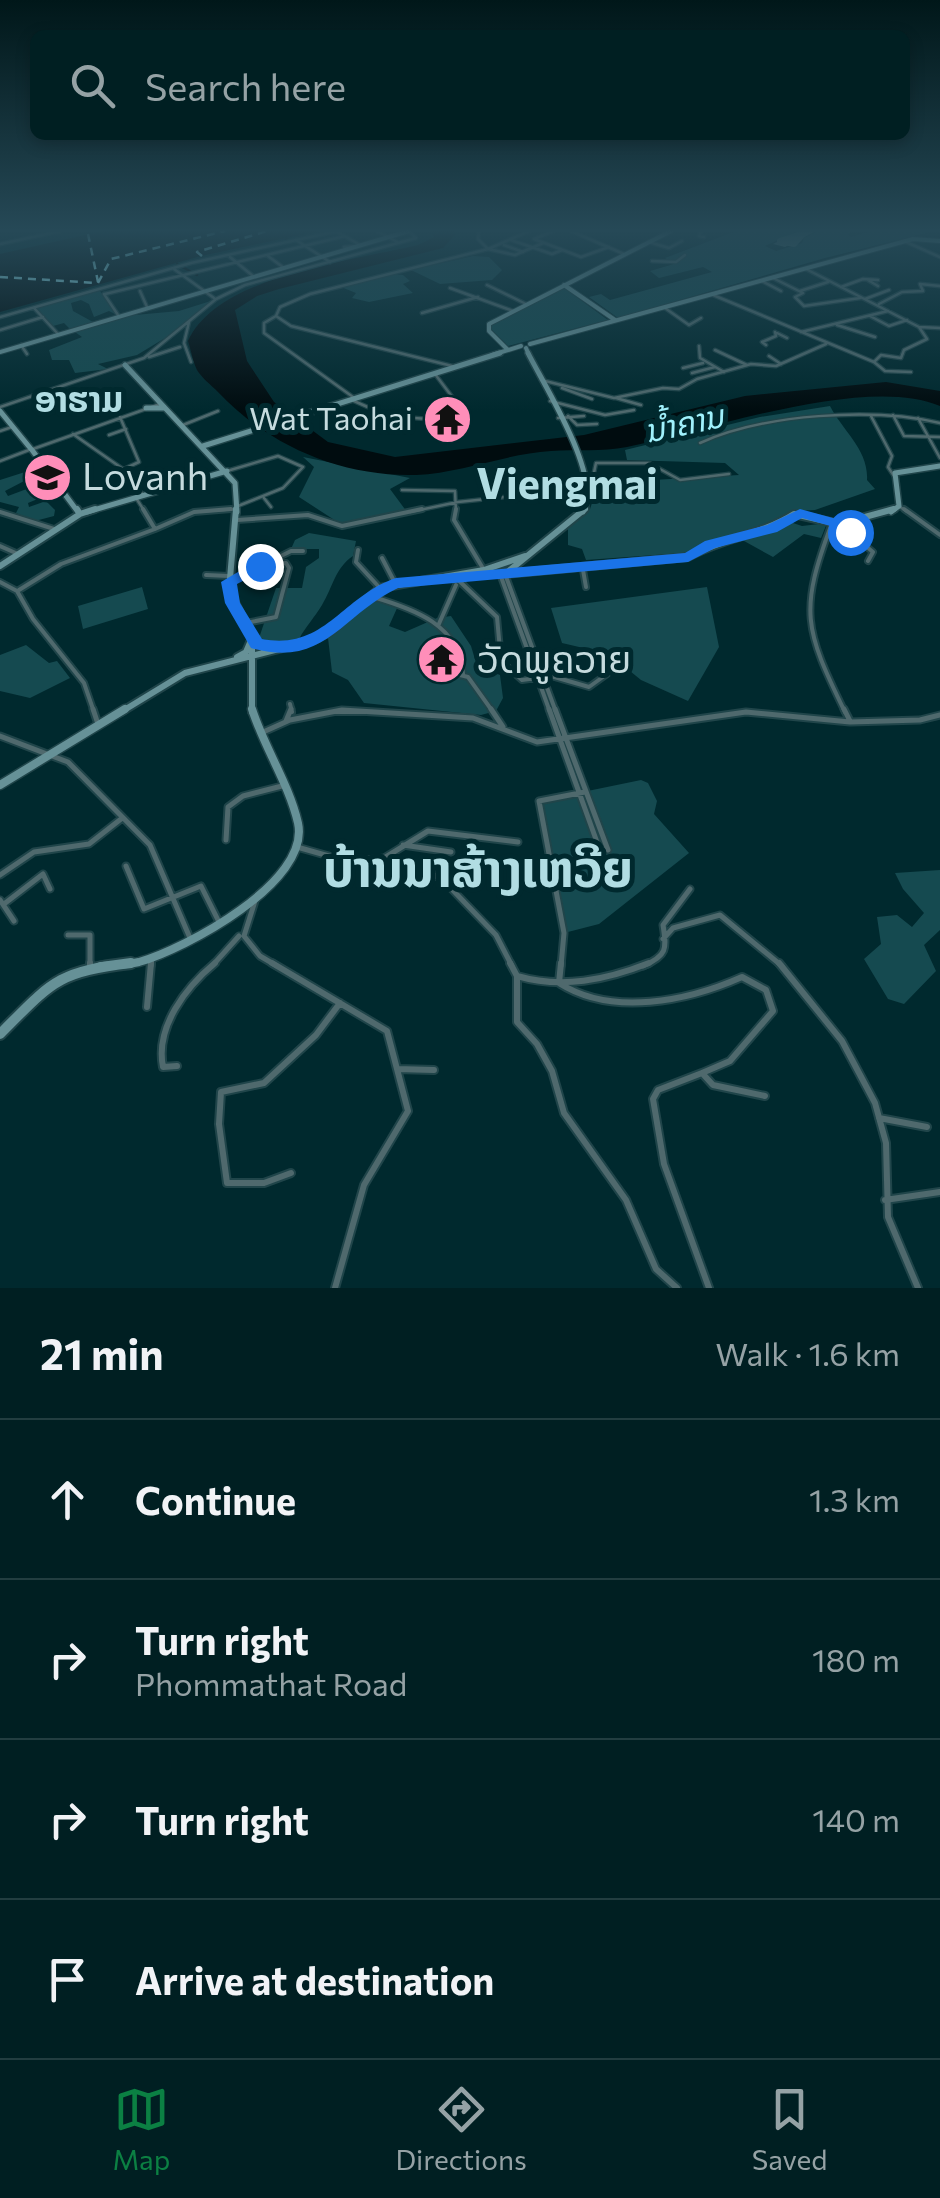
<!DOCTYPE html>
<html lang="en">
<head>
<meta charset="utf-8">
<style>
	body { margin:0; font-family:Commissioner,"Noto Sans Lao",sans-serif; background:#0a272a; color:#f1f3f6 }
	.stop { position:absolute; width:30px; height:30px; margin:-22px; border:8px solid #1a73e8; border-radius:50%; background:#fff }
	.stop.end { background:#1a73e8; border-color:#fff; box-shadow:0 2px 10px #0008 }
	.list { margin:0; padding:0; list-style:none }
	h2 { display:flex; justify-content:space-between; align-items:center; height:130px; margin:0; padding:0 40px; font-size:42px }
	h2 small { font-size:32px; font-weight:400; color:#95a2a5 }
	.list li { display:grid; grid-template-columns:65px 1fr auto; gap:30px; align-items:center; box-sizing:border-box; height:160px; padding:0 40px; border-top:2px solid #223d40 }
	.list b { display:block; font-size:38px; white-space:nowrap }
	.list p { margin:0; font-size:32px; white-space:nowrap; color:#95a2a5 }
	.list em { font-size:32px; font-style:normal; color:#95a2a5 }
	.icon { flex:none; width:55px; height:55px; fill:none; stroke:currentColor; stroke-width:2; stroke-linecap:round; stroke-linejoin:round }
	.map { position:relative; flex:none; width:940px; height:1288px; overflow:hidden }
	.search { position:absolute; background:#001f22; box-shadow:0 5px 15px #0003; left:30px; right:30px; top:30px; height:110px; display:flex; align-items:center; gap:25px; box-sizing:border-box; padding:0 35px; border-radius:15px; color:#95a2a5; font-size:38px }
	.sheet { height:770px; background:#001f22 }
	nav { display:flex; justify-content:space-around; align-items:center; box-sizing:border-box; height:140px; border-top:2px solid #223d40; background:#001f22; font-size:28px; color:#95a2a5 }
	nav a { display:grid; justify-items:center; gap:5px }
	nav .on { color:#0b8043 }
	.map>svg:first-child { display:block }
	.green { fill:#154a50 }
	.water { fill:#000c0f }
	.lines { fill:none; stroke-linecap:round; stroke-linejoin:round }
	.stream { stroke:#000c0f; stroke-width:2.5 }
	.ferry { stroke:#a0f1fc; stroke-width:2.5; stroke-dasharray:8 6; stroke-linecap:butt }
	.taxiway { stroke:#54757a; stroke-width:6 }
	.runway { fill:#54757a; fill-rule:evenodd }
	.street-far3-casing { stroke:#20454a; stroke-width:5 }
	.street-far2-casing { stroke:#20454a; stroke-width:8 }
	.street-far1-casing { stroke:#20454a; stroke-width:9 }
	.street-casing { stroke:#20454a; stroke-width:10 }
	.secondary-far4-casing { stroke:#20454a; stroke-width:6 }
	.secondary-far3-casing { stroke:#20454a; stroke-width:8 }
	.secondary-far2-casing { stroke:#20454a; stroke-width:10 }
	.secondary-far1-casing { stroke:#20454a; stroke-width:11 }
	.secondary-casing { stroke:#20454a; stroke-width:14 }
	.street-far3 { stroke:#4f696d; stroke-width:2.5 }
	.street-far2 { stroke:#4f696d; stroke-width:4 }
	.street-far1 { stroke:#4f696d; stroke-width:5 }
	.street { stroke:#4f696d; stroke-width:6 }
	.secondary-far4 { stroke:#669197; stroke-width:4 }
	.secondary-far3 { stroke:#669197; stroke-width:5 }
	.secondary-far2 { stroke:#669197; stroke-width:6 }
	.secondary-far1 { stroke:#669197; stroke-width:8 }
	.secondary { stroke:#669197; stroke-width:10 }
	.route { fill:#1a73e8 }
	.labels { text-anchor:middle; stroke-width:10; stroke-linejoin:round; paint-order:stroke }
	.far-poi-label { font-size:32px; fill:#c5dbde; stroke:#00292e; text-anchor:end }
	.far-water-label { font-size:32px; font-style:italic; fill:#a0f1fc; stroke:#00292e }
	.far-quarter-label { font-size:35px; font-weight:bold; fill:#b1dde3; stroke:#00292e }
	.poi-label { font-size:38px; fill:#c5dbde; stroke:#00292e; text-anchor:start }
	.quarter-label { font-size:42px; font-weight:bold; fill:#b1dde3; stroke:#00292e }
	.near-quarter-label { font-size:50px; font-weight:bold; fill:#b1dde3; stroke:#00292e }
</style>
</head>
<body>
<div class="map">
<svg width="940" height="1288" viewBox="0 0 940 1288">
	<rect width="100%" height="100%" fill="#00292e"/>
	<path class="green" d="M736,231H798L765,246L776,251L802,243L804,238L819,231H856L848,234L851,237L871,231H927L930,232L825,258L618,318L589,297L601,294L610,300L712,272L703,267L659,278L650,271L674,264L665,258Z
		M473,256L489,257L502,270L492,280L440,284L411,270Z
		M393,274L403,275L410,281L403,284L413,293L369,302L352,298L356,293L341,287Z
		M563,287L608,320L508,346L491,329L492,324Z
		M100,291L117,315L109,311L94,317L89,304L81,300L71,303L73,311L93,322L70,329L64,323L53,326L36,307Z
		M214,300L175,332L137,355L98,364L108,369L75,373L69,360H52L49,350L82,337L75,332L124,316L179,311Z
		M830,406C842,430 869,450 867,480L875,489L815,510L796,511L778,518L802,526L827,523L821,538L804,534L773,557L735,536L710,542L697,552L586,560L582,549L568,545V528L590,509L596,491L611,489L619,482L739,475L725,463L627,460L625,450L760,417Z
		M303,457L410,478L390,489L407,512L339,523L299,497L314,467Z
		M25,472L28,479L5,491L8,496L32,487L40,498L28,503L29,507L46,501L55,510L54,516L35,521L16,513L19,507L0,502V480Z
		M309,533L356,541L353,556C335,568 333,587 322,605C315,617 306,626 299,639L281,644L259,638L276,588H302L306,567L319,558V549H291L295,540Z
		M142,587L148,609L83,629L78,606Z
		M707,587L719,647L688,701L641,680L609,654L562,643L551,608Z
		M370,598L398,606L389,626L405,632L437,618L451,616L471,646L477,666L500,675L503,698L496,711L481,715L364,703L348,680L332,672L328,638Z
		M26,645L49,663L57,661L70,678L30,698L0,691V655Z
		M641,780L648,783L657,801L654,814L689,853L599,924L564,933L539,801Z
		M940,870V930L924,945L936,971L904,1004L888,999L864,959L881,944L877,917L897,915L912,927L924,913L903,889L895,873Z"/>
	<path class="water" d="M103,231H319L201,256L0,312V254Z
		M431,231H453L456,234L443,248L279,289L257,296L235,310L247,361L274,402L328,442L395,457L584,435L745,396L886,382L940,391V406C866,374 705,431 627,447C601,452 576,449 551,451C505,454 461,473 416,475C341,477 269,446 218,392C211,385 202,378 197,370C193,362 191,350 188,341C218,275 352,261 418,245L434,237Z"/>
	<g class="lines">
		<path class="stream" d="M286,239L293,242
			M177,264L197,275"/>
		<path class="ferry" d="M88,234L98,282
			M202,256L197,252L267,231
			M0,277L97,283
			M98,283L111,259L225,231"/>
		<path class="taxiway" d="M798,235L780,241L794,244L805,232"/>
		<path class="runway" d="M799,231H816L785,247L773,244Z"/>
		<defs>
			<path id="street-far3" d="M336,231L360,245
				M377,231L399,243
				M479,231L478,239L488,249
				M571,231L624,254
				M701,231L699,236L704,237
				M534,239L581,257L609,247
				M534,239L553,231
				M296,240L330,262
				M511,240L552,254L562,250
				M904,241L940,257
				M649,242L669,248L682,241
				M0,244L60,231
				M504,245L523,252
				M344,247L356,246
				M488,249L529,231
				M268,256L284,268
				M230,257L253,276
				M652,261L676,262L685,255
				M174,269L214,298
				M806,269L919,327L940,328
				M773,278L803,293L795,297L804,306L860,298
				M868,280L878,286
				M762,281L781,291
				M487,285L526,304
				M841,287L863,279L878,280
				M450,288L513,311
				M140,291L147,307
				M800,291L828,282
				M104,294L118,315
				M105,294L345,236
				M713,295L874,362
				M865,299L889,290
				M879,304L902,292L923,291L920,284L940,286
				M34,308L58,334
				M665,308L689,325L701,318
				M422,313L478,297
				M276,316L291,326L452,366
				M870,316L889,326L907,320
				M0,317L191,263L337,231
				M189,322L184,343L191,362
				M837,325L875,337
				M0,330L43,317
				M801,332L888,311
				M777,333L787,338
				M21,345L27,354
				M766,345L762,342L776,336L775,332
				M699,346L700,358L724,372
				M715,350L747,365
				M769,356L781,364
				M149,357L180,347
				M683,368L703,363
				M911,372L885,371L874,362L881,355L901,358L904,350L927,339L919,327
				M692,373L715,367
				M435,374L456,402
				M541,380L614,398L663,388L679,389L697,379L751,364L776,366L826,344
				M562,388L592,399
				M57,390L68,407
				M353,397L264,333V323L276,316L280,307L310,294L488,249L515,255L543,243
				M616,398L641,405
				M354,401L388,416L441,420
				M550,401L605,415L634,410
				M0,407L144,358L216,299L245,285L416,238L409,231
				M893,415L904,436L940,437
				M568,416L577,425L597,424
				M871,416L892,456L888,467L894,476
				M120,417L139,462L124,469
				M558,418L584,416
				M918,418L940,458
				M183,425L218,411
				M0,431L12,427
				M73,434L123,469L144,496
				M109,435L126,429
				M700,443C764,414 872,407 940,423
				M33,449L160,404
				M0,461L29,450
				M227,471L278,456L303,467L283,488L238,506
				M587,485L592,482L596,463H649L680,480L729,474
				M402,490L455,491L456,512
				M136,498L145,512
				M264,498L271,507
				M899,506L907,512
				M194,512L238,509
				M410,512L458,502L589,488"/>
			<path id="street-far2" d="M143,509L155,529L194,512L231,509
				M456,509L454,520L484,570
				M904,509L940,535
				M0,512L54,529
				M237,520L308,515L342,526L422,509
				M832,523C799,611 804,628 845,712
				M839,524L873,552L868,561
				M0,546L18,554
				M358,550L356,562L379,587
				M382,558L395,583
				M271,561L291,551H303
				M583,570L586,587
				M500,574L550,712
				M505,574L556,712
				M206,575L229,576
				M454,576L497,617L501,661L522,680L551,676L589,687L607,674
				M0,582L17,591L33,619L84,683L94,712
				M229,582L267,564L286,563L289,568L276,617L246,623
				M19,590L61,564L155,529
				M373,597C414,609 460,625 463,674
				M438,626L456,585
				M448,653L458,674
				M424,666L468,677L493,712
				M290,704L292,712
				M333,712H369"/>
			<path id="street-far1" d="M93,709L98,724
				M491,709L503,727
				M549,709L602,856
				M555,709L608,850
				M844,709L850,721
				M286,721L291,709
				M261,733L290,720L342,710L473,718L537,742L746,712L850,722L920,720L940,715
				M0,736L68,762L150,845L190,938
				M226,840L228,807L243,796L282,786
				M403,845L451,852
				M297,847L350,862L384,858L396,865L429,872L443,880L496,935L512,966
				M384,858L428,831L518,842
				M126,866L144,909L201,886L219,922
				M527,869L530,880L552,879
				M0,875L34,852L89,844L121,819
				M0,900L14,921
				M255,901L244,936L260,956L277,966
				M4,904L43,874L50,889
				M68,935H90V966
				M663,939L673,928L720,915L782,966
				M151,966L152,957
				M212,966L239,936
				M561,966L564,933L539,801L585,792
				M643,966C667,956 667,949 663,925L690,889"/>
			<path id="street" d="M90,963V968
				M272,963L387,1031L397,1069
				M510,963L517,976V1022L537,1044L552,1071L564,1113L626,1200L656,1269L677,1288
				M561,963L559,983C612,1017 688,1001 742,977L766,990L773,1011L730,1061L702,1073
				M779,963L842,1041L875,1103L886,1143L888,1217L918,1288
				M517,976C562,989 606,980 649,963
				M147,1007L151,963
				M177,1066L163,1067C155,1027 186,987 215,963
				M879,1118L927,1127
				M291,1173L264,1183H227L219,1124L221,1092L264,1083L316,1035L340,1003
				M885,1200L940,1192
				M335,1288L364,1185L408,1111L397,1069L434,1070
				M709,1288L664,1164L653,1099L658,1090L702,1073L713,1085L765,1096"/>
			<path id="secondary-far4" d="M564,285L615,320
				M530,344L913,239L940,241
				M526,348L529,355
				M508,350L489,331V324L671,231
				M0,352L409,231
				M492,355L521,346"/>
			<path id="secondary-far3" d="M528,353C545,387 603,478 583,512
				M125,365L235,483L237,512
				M146,408H164
				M0,411L31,449
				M203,446L500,353
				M32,450L78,512
				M87,512L227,471
				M891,512L899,506L895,473L940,466"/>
			<path id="secondary-far2" d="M77,509L80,514
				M236,509L229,590L252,638V712
				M0,566L80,514L95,509
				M480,574H505L585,509
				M505,574L688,557C722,538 761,535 794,514L839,524L894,509
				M237,657L246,652L252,638L263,648L275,649
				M121,712L185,673L314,640L331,631L380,588L484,570L525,556"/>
			<path id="secondary-far1" d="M0,785L125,709
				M101,966C114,965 127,965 139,962C185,949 311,882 298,823C289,784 264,747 252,709"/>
			<path id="secondary" d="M0,1034C52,982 56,972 131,963"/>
		</defs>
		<use href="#street-far3" class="street-far3-casing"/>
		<use href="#street-far2" class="street-far2-casing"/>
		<use href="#street-far1" class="street-far1-casing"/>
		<use href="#street" class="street-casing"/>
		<use href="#secondary-far4" class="secondary-far4-casing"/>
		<use href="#secondary-far3" class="secondary-far3-casing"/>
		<use href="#secondary-far2" class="secondary-far2-casing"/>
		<use href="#secondary-far1" class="secondary-far1-casing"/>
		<use href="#secondary" class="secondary-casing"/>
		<use href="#street-far3" class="street-far3"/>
		<use href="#street-far2" class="street-far2"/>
		<use href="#street-far1" class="street-far1"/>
		<use href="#street" class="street"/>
		<use href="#secondary-far4" class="secondary-far4"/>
		<use href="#secondary-far3" class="secondary-far3"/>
		<use href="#secondary-far2" class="secondary-far2"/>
		<use href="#secondary-far1" class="secondary-far1"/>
		<use href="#secondary" class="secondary"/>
	</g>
	<linearGradient id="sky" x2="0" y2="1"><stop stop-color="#001719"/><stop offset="0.56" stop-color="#264957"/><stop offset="1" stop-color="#264957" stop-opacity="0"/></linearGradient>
	<rect width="940" height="411" fill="url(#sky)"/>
	<path class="route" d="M800,509L844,521L857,532L850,536L834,527L802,518L777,532L715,548L688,562L398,588C341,615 325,669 251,648L225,603L221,582L255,562H266V569L237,584L240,603L262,639C325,651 342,596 396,578L685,553L705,541L767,525Z"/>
	<defs>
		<symbol id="temple-disc" viewBox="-11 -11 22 22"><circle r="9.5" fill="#ff8eb9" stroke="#00292e"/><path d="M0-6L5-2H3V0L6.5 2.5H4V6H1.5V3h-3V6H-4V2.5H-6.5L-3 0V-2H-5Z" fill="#111"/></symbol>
		<symbol id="university-disc" viewBox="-11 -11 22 22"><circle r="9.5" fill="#ff8eb9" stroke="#00292e"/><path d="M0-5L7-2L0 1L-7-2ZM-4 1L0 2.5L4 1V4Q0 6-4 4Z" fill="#111"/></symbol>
	</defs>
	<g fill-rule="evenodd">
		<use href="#temple-disc" x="420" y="392" width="55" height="55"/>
		<use href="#university-disc" x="20" y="450" width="55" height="55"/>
		<use href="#temple-disc" x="414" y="632" width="55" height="55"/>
	</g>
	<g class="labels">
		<g class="far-poi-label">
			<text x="413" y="430">Wat Taohai</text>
		</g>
		<g class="far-water-label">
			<text transform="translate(684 424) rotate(-12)" y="11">ນ້ຳຄານ</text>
		</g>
		<g class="far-quarter-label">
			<text x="79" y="412">ອາຮາມ</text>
		</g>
		<g class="poi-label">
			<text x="82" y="490">Lovanh</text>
			<text x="477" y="673">ວັດພູຄວາຍ</text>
		</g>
		<g class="quarter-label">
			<text x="567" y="499">Viengmai</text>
		</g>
		<g class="near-quarter-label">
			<text x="478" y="887">ບ້ານນາສ້າງເຫວີຍ</text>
		</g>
	</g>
</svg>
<div class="stop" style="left:850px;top:532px"></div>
<div class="stop end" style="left:260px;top:566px"></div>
<div class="search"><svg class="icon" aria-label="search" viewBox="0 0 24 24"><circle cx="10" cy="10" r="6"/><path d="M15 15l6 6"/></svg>Search here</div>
</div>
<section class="sheet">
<h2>21 min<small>Walk · 1.6 km</small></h2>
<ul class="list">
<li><svg class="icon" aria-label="ahead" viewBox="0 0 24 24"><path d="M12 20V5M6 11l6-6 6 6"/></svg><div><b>Continue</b></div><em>1.3 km</em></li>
<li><svg class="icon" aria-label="right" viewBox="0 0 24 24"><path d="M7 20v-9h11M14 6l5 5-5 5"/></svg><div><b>Turn right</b><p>Phommathat Road</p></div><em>180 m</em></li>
<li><svg class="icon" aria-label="right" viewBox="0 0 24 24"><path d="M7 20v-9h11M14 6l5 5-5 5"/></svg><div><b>Turn right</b></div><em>140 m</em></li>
<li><svg class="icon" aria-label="arrive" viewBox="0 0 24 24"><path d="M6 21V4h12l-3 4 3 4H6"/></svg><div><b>Arrive at destination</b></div></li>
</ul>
</section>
<nav>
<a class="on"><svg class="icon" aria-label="map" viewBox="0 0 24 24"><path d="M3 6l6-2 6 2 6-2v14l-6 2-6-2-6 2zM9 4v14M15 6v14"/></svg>Map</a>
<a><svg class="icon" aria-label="directions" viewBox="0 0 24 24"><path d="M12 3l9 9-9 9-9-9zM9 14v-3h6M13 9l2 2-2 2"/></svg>Directions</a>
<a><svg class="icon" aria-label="saved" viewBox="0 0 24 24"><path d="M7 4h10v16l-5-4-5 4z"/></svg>Saved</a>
</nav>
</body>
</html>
